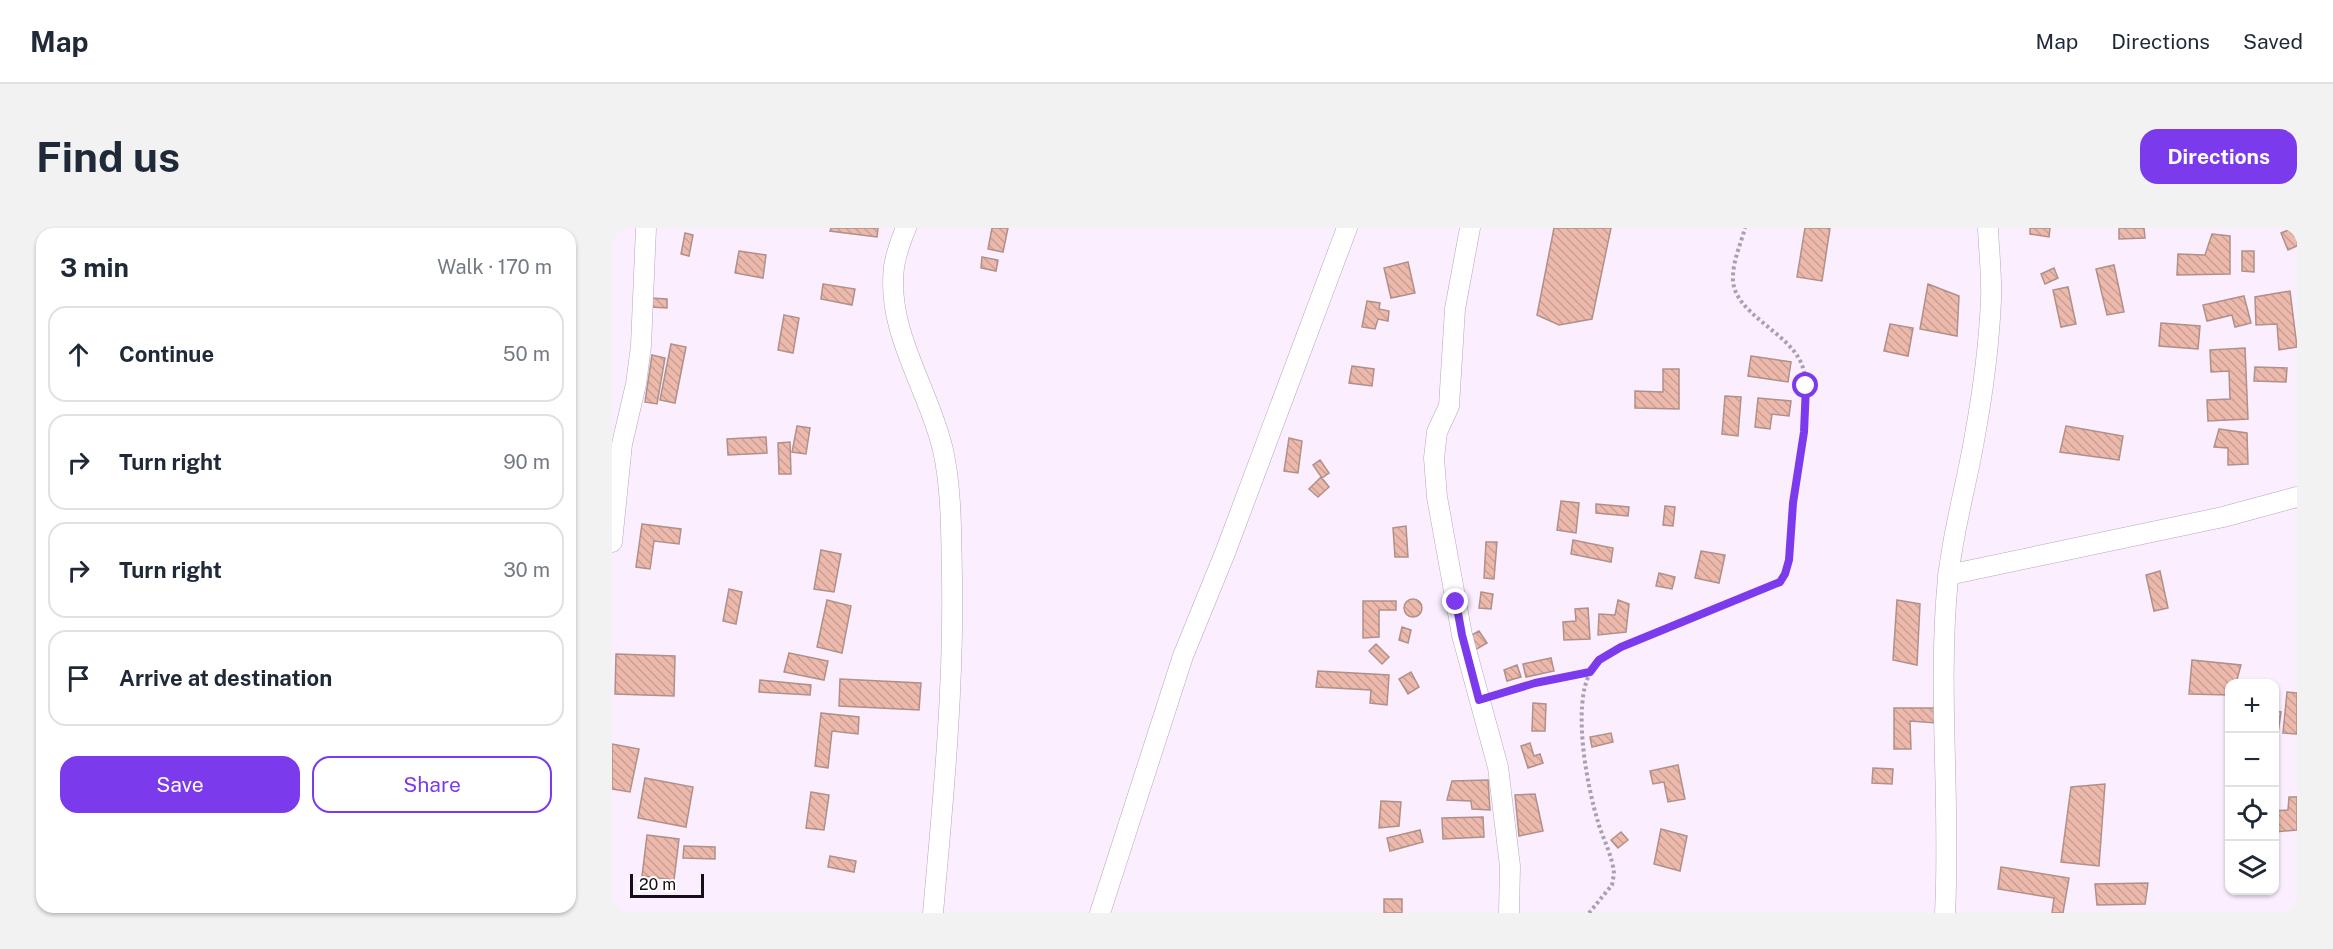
<!DOCTYPE html>
<html lang="en">
<head>
<meta charset="utf-8">
<style>
	body { margin:0; font-family:"Public Sans",sans-serif; background:#f2f2f3; color:#1f2937 }
	.controls { position:absolute; right:18px; bottom:18px; display:grid; overflow:hidden; border-radius:12px; box-shadow:0 2px 4px #0004 }
	.controls button { width:54px; height:54px; display:grid; place-items:center; padding:0; border:0; border-bottom:2px solid #e0e1e3; background:#fff; color:#1f2937; font:30px sans-serif }
	.scale { position:absolute; left:18px; bottom:15px; width:74px; box-sizing:border-box; padding-left:6px; border:3px solid #150f17; border-top:0; font-size:16px; line-height:21px; white-space:nowrap; color:#150f17; -webkit-text-stroke:4px #fff; paint-order:stroke }
	.stop { position:absolute; width:18px; height:18px; margin:-14px; border:4px solid #7c3aed; border-radius:50%; background:#fff }
	.stop.end { background:#7c3aed; border-color:#fff; box-shadow:0 2px 6px #0008 }
	.list { margin:0; padding:0; list-style:none }
	h2 { display:flex; justify-content:space-between; align-items:center; height:78px; margin:0; padding:0 24px; font-size:26px }
	h2 small { font-size:20px; font-weight:400; color:#747a83 }
	.list li { display:grid; grid-template-columns:39px 1fr auto; gap:18px; align-items:center; box-sizing:border-box; height:96px; margin:0 12px 12px; padding:0 12px; border:2px solid #e0e1e3; border-radius:18px }
	.list b { display:block; font-size:22px; white-space:nowrap }
	.list em { font-size:20px; font-style:normal; color:#747a83 }
	.actions { display:flex; gap:12px; padding:18px 24px }
	.actions a { flex:1; padding:14px 0; border:2px solid #7c3aed; border-radius:18px; text-align:center; font-size:21px; color:#7c3aed }
	.actions .main { background:#7c3aed; color:#fff }
	.icon { flex:none; width:33px; height:33px; fill:none; stroke:currentColor; stroke-width:2; stroke-linecap:round; stroke-linejoin:round }
	.map { position:relative; flex:none; width:1685px; height:685px; overflow:hidden; border-radius:18px }
	header { display:flex; align-items:center; gap:36px; box-sizing:border-box; height:84px; padding:0 30px; background:#fff; border-bottom:2px solid #e0e1e3 }
	header strong { font-size:28px }
	nav { display:flex; gap:33px; margin-inline-start:auto; font-size:21px }
	.intro { display:flex; align-items:center; justify-content:space-between; box-sizing:border-box; height:144px; padding:0 36px }
	h1 { margin:0; font-size:42px }
	.button { padding:15px 27px; border-radius:18px; background:#7c3aed; color:#fff; font-size:21px; font-weight:700 }
	main { display:flex; gap:36px; padding:0 36px }
	aside { flex:1; background:#fff; border-radius:18px; box-shadow:0 2px 4px #0004 }
	.map>svg:first-child { display:block }
	.building { fill:url(#building-back-hatch); stroke:#b09088; stroke-width:1.5 }
	.lines { fill:none; stroke-linecap:round; stroke-linejoin:round }
	.minor-casing { stroke:#b8a5bd; stroke-width:21 }
	.path { stroke:#aa9fac; stroke-width:4; stroke-dasharray:3 3; stroke-linecap:butt }
	.minor { stroke:#fff; stroke-width:20 }
	.route { stroke:#7c3aed; stroke-width:8 }
</style>
</head>
<body>
<header>
<strong>Map</strong>
<nav><a>Map</a><a>Directions</a><a>Saved</a></nav>
</header>
<div class="intro"><h1>Find us</h1><a class="button">Directions</a></div>
<main>
<aside>
<h2>3 min<small>Walk · 170 m</small></h2>
<ul class="list">
<li><svg class="icon" aria-label="ahead" viewBox="0 0 24 24"><path d="M12 20V5M6 11l6-6 6 6"/></svg><div><b>Continue</b></div><em>50 m</em></li>
<li><svg class="icon" aria-label="right" viewBox="0 0 24 24"><path d="M7 20v-9h11M14 6l5 5-5 5"/></svg><div><b>Turn right</b></div><em>90 m</em></li>
<li><svg class="icon" aria-label="right" viewBox="0 0 24 24"><path d="M7 20v-9h11M14 6l5 5-5 5"/></svg><div><b>Turn right</b></div><em>30 m</em></li>
<li><svg class="icon" aria-label="arrive" viewBox="0 0 24 24"><path d="M6 21V4h12l-3 4 3 4H6"/></svg><div><b>Arrive at destination</b></div></li>
</ul>
<div class="actions"><a class="main">Save</a><a>Share</a></div>
</aside>
<div class="map">
<svg width="1685" height="685" viewBox="0 0 1685 685">
	<defs>
		<pattern id="building-back-hatch" width="6" height="6" patternUnits="userSpaceOnUse" patternTransform="scale(1.5)"><rect width="6" height="6" fill="#ecb9ac"/><path d="M-1 5l2 2M0 0l6 6M5-1l2 2" fill="none" stroke="#ca9e93"/></pattern>
	</defs>
	<rect width="100%" height="100%" fill="#fbeefe"/>
	<path class="building" d="M219,0H266L265,9L218,3Z
		M380,0H396L391,24L376,21Z
		M942,0H999L980,91L947,97L925,87Z
		M1193,0H1218L1210,53L1185,49Z
		M1418,0H1438L1437,9L1418,6Z
		M1507,0H1532L1533,10L1507,11Z
		M1681,0H1685V18L1676,22L1669,5Z
		M73,5L81,7L77,28L69,26Z
		M1600,6L1618,8V46L1565,47L1566,26L1593,27Z
		M127,23L154,27L151,50L123,45Z
		M1630,23H1642V44L1630,43Z
		M370,29L386,32L384,43L369,40Z
		M796,34L803,65L779,70L772,40Z
		M1502,37L1512,84L1495,87L1484,41Z
		M1442,40L1446,50L1433,56L1429,46Z
		M211,56L243,61L240,77L209,71Z
		M1316,56L1347,68L1345,108L1308,101Z
		M1456,59L1464,96L1449,99L1441,62Z
		M1678,63L1685,119L1667,122L1665,96L1644,97L1643,69Z
		M1632,68L1639,95L1623,99L1620,87L1595,93L1591,77Z
		M38,70L55,71V80L38,79Z
		M755,73L768,75L767,81L777,83L776,93L766,91L763,101L750,99Z
		M172,87L187,90L181,125L166,122Z
		M1549,95L1588,98L1586,121L1547,118Z
		M1278,96L1301,100L1296,128L1272,123Z
		M59,116L74,119L63,175L48,172Z
		M1633,120L1636,191L1596,193L1595,172L1618,171L1617,143L1599,144L1598,122Z
		M40,127L53,130L45,176L33,174Z
		M1139,128L1179,134L1176,154L1136,148Z
		M740,138L762,141L760,158L737,155Z
		M1643,139L1675,140L1674,154L1642,153Z
		M1051,141H1067V181L1023,180V163L1051,164Z
		M1113,168L1129,169L1126,208L1110,206Z
		M1146,170L1179,173L1177,188L1160,186L1158,201L1143,199Z
		M185,198L198,200L194,226L180,224Z
		M1454,198L1511,208L1507,232L1448,224Z
		M1607,201L1635,205L1636,236L1616,237V220L1602,219Z
		M154,209L155,225L116,227L115,211Z
		M677,210L690,213L686,245L672,243Z
		M178,214L179,246H167L166,215Z
		M708,232L717,245L710,250L701,237Z
		M709,249L717,259L706,269L697,261Z
		M949,273L967,275L964,305L945,302Z
		M984,276L1017,279L1016,288L984,285Z
		M1053,278L1063,279L1061,298L1051,297Z
		M30,296L69,301L67,316L42,313L38,341L24,339Z
		M794,298L796,329H783L781,300Z
		M961,312L1001,320L999,334L959,326Z
		M874,314H885L882,351L872,350Z
		M209,322L229,326L222,364L202,361Z
		M1089,323L1113,327L1107,355L1083,350Z
		M1548,343L1556,380L1542,383L1534,347Z
		M1047,345L1063,349L1060,361L1044,358Z
		M117,361L130,364L124,396L111,393Z
		M869,364L881,366L879,381L867,380Z
		M792 380a9 9 0 1 1 18 0a9 9 0 1 1-18 0Z
		M215,372L239,378L230,425L205,419Z
		M1006,372L1017,376L1014,404L986,407L987,386L1003,387Z
		M1285,372L1308,376L1305,437L1281,432Z
		M751,373H784V382H767V409L751,410Z
		M976,380L978,411L952,412L951,394L964,393L963,381Z
		M790,399L799,402L796,415L787,412Z
		M867,403L875,415L863,422L856,409Z
		M764,416L777,429L770,436L757,423Z
		M177,425L216,433L212,452L172,444Z
		M4,426L63,428L62,468L3,466Z
		M939,430L942,443L914,449L911,436Z
		M1580,432L1629,437L1624,455H1618V467L1577,466Z
		M905,437L909,449L895,453L892,442Z
		M706,443L777,447L775,477L758,475L759,462L704,459Z
		M799,444L807,459L796,466L787,451Z
		M228,451L309,455L307,482L227,478Z
		M148,452L199,457L198,467L147,464Z
		M1675,464L1685,465V506L1671,505Z
		M921,475L934,476L933,503H920Z
		M1282,480H1329L1325,495L1298,493L1299,521H1282Z
		M1662,483L1669,484L1665,512H1662Z
		M209,485L247,489L246,506L220,503L216,540L203,538Z
		M999,505L1001,514L980,519L978,509Z
		M918,515L922,528L928,526L931,535L916,540L909,518Z
		M0,516L27,521L18,564L0,561Z
		M1066,537L1073,571L1056,574L1052,554L1041,556L1038,543Z
		M1261,540L1281,541L1280,556L1260,555Z
		M33,550L81,559L74,599L26,590Z
		M876,552L878,582L860,581L859,573L835,572L840,553Z
		M1493,556L1487,638L1449,634L1459,559Z
		M199,564L217,567L212,602L194,600Z
		M923,566L931,603L907,608L903,567Z
		M1677,569H1685V602L1662,604V583L1676,582Z
		M769,573L789,574L787,598L767,600Z
		M871,589L872,609L831,611L830,590Z
		M1049,601L1075,608L1068,643L1042,636Z
		M808,602L811,614L778,623L775,610Z
		M1009,604L1016,612L1006,620L999,612Z
		M35,607L67,611L62,652L30,648Z
		M72,618L103,619V631L71,630Z
		M218,628L244,633L242,644L216,639Z
		M1389,639L1457,650L1451,685H1440L1442,670L1386,661Z
		M1536,655L1533,676L1485,677L1483,656Z
		M772,671H790V685H772Z"/>
	<g class="lines">
		<defs>
			<path id="minor" d="M294,0C289,12 284,26 282,39C274,104 317,161 331,222C340,263 339,307 340,349C342,462 331,573 321,685
				M858,0L843,81L837,178L825,204L822,230L825,269L850,407L886,539L898,638L897,685
				M0,314L10,216L24,156L29,118L34,0
				M1336,347L1611,289L1685,269
				M488,685L571,428L613,325L735,0
				M1333,685C1339,573 1325,462 1336,350C1341,302 1355,255 1363,207C1371,163 1377,118 1379,72C1380,49 1377,24 1376,0"/>
		</defs>
		<use href="#minor" class="minor-casing"/>
		<path class="path" d="M888,465L923,455L977,444
			M977,685L1000,657L1002,646C1001,629 991,611 986,594C975,558 960,479 978,445C985,431 996,426 1009,419L1168,354C1172,350 1174,344 1176,338C1180,317 1178,295 1181,274C1185,242 1193,210 1194,178C1195,165 1195,149 1190,137C1178,104 1119,85 1121,49C1121,33 1129,15 1133,0"/>
		<use href="#minor" class="minor"/>
	</g>
	<g class="lines">
		<path class="route" d="M844,374L850,407L867,472L923,455L978,444L987,432L1009,419L1168,354L1173,346L1177,332L1181,275L1192,204L1194,158"/>
	</g>
</svg>
<div class="controls">
<button>+</button>
<button>−</button>
<button><svg class="icon" aria-label="locate" viewBox="0 0 24 24"><circle cx="12" cy="12" r="6"/><path d="M12 2v4M12 18v4M2 12h4M18 12h4"/></svg></button>
<button><svg class="icon" aria-label="layers" viewBox="0 0 24 24"><path d="M12 4l9 5-9 5-9-5zM3 14l9 5 9-5"/></svg></button>
</div>
<div class="scale">20 m</div>
<div class="stop" style="left:1194px;top:158px"></div>
<div class="stop end" style="left:844px;top:374px"></div>
</div>
</main>
</body>
</html>
